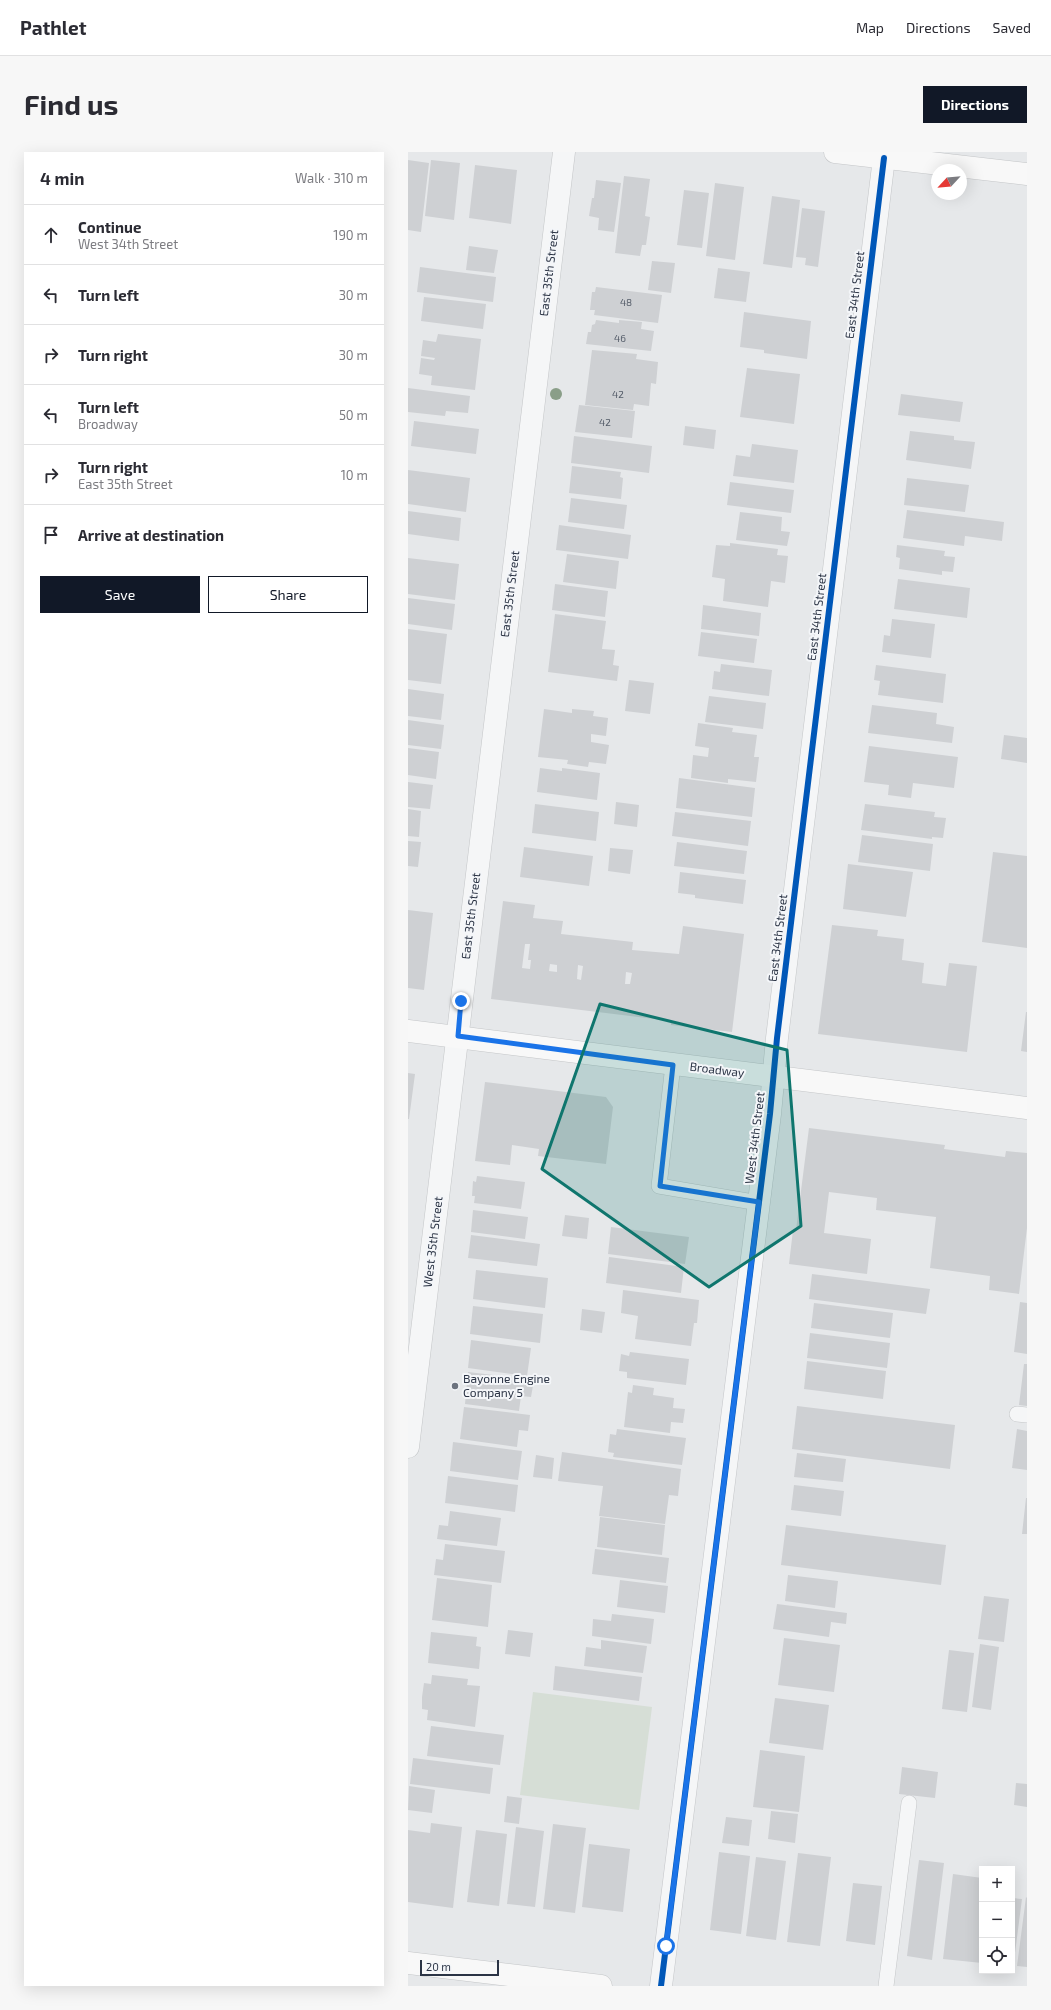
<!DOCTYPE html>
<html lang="en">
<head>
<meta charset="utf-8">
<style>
	body { margin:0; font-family:"Exo 2",sans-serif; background:#f7f7f7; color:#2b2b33 }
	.controls { position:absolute; right:12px; bottom:12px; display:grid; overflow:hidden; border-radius:0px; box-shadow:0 4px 16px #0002 }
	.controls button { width:36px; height:36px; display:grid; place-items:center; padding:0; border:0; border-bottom:1px solid #e1e1e2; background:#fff; color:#2b2b33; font:20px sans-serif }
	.compass { position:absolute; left:523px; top:12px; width:36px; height:36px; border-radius:50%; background:#fff; box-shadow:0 4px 16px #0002; rotate:244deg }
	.scale { position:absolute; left:12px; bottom:10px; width:79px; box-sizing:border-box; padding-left:4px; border:2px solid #2b3445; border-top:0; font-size:11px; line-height:14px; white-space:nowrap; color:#2b3445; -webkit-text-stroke:3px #f4f6f9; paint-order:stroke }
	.stop { position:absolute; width:12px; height:12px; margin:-9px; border:3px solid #1a73e8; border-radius:50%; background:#fff }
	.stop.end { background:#1a73e8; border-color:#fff; box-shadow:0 1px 4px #0008 }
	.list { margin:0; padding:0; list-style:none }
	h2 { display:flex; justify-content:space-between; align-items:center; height:52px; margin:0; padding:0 16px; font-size:17px }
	h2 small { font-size:13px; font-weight:400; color:#7c7c81 }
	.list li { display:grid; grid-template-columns:26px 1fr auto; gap:12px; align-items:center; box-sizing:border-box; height:60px; padding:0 16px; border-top:1px solid #e1e1e2 }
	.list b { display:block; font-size:15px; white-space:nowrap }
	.list p { margin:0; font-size:13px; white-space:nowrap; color:#7c7c81 }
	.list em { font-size:13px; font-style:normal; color:#7c7c81 }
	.actions { display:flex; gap:8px; padding:12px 16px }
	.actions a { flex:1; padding:9px 0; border:1px solid #111827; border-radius:0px; text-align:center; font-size:14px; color:#111827 }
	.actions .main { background:#111827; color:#fff }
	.icon { flex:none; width:22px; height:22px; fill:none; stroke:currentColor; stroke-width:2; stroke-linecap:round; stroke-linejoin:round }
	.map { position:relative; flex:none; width:619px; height:1834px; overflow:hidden; border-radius:0px }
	header { display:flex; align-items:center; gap:24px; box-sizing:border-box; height:56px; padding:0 20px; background:#fff; border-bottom:1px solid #e1e1e2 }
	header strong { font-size:19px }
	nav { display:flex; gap:22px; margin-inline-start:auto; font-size:14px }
	.intro { display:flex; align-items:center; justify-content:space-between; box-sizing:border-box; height:96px; padding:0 24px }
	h1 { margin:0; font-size:28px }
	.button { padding:10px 18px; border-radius:0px; background:#111827; color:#fff; font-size:14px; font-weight:700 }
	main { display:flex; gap:24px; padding:0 24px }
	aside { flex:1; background:#fff; border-radius:0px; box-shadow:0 4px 16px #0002 }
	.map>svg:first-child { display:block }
	.green { fill:#d6ded6 }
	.building { fill:#ced0d3; fill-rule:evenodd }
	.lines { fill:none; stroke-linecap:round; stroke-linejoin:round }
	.lane-casing { stroke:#c4c6c8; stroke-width:16 }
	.street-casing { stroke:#c4c6c8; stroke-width:23 }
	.secondary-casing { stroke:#c4c6c8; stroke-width:23 }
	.lane { stroke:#f5f6f7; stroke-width:15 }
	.street { stroke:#f5f6f7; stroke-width:22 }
	.secondary { stroke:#f8f8f8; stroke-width:22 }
	.cycleway-casing { stroke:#f4f6f9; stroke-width:8 }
	.cycleway { stroke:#0057b8; stroke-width:6 }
	.tree { fill:#8a9e88 }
	.route { stroke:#1a73e8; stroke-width:5 }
	.marked { fill:#0f766e; fill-opacity:0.2; stroke:#0f766e; stroke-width:3; stroke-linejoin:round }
	.poi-dot { fill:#6c737f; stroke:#f4f6f9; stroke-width:1.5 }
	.labels { text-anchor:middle; stroke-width:4; stroke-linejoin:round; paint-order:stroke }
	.number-label { font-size:10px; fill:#545c69 }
	.street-label { font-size:12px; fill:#2b3445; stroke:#f4f6f9 }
	.poi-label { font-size:12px; fill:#2b3445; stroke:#f4f6f9; text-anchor:start }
</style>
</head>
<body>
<header>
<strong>Pathlet</strong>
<nav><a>Map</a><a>Directions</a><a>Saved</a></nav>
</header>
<div class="intro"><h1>Find us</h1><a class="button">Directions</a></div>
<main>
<aside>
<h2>4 min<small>Walk · 310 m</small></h2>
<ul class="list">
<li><svg class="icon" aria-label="ahead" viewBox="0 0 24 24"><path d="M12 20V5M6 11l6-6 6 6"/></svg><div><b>Continue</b><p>West 34th Street</p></div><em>190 m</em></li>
<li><svg class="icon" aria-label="left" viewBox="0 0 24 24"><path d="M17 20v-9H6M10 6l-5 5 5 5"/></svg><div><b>Turn left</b></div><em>30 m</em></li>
<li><svg class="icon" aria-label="right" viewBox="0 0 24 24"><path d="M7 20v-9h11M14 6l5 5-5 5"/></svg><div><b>Turn right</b></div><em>30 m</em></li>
<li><svg class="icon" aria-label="left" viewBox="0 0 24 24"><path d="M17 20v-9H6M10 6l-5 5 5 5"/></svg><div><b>Turn left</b><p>Broadway</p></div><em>50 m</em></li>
<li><svg class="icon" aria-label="right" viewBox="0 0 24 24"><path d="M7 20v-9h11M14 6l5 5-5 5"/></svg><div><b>Turn right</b><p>East 35th Street</p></div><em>10 m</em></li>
<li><svg class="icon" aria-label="arrive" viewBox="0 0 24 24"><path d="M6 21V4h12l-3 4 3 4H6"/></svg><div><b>Arrive at destination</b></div></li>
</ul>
<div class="actions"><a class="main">Save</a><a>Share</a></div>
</aside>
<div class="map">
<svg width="619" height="1834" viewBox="0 0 619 1834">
	<rect width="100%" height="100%" fill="#e6e8ea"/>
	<path class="green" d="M125,1540L244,1555L231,1658L112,1643Z"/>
	<path class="building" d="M0,8L21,11L13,80L0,78Z
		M23,8L52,11L46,68L17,64Z
		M67,13L109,18L103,72L61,66Z
		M216,24L242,27L237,64L242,65L238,93H234L232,104L207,101Z
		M188,28L213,31L206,80L190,78L191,66L181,64L184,46H186Z
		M307,31L336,35L327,108L298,104Z
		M276,38L301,41L294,96L269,93Z
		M364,44L392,48L384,116L355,112Z
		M394,56L417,59L410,115L397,113L398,106L388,105Z
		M61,94L90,98L86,121L58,118Z
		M244,109L267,111L263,141L240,138Z
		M12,115L88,125L85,150L9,140Z
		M310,116L342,120L338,150L306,146Z
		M188,135L254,143L250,171L186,163L187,158H182L184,140H187Z
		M16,145L78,152L75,177L13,169Z
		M336,160L403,169L399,207L356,201V198L332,195Z
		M188,168L211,171V168L234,170L233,177L246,179L243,199L178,192L180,180H183L184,173L187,172Z
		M30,182L73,187L67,238L23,233L24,224L11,222L13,206L26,208L27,206L13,204L15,188L28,190Z
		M184,198L229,202L228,207L250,210L248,232L243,231L241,254L226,252L225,258L177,253Z
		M339,216L392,222L386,272L332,265Z
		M0,236L62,244L60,261L38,259L37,264L0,260Z
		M493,242L555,250L552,270L490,263Z
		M171,253L227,259L224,286L167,280Z
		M6,269L71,277L68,302L3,294Z
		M277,274L308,278L306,297L275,293Z
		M502,279L546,284V288L567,290L563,317L498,308Z
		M166,284L244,294L241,321L163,311Z
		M344,292L390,298L386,331L325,324L328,303L342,305Z
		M164,314L213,320L212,325L215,326L213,347L161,341Z
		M0,318L62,326L58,360L0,352Z
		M499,326L561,333L557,360L496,353Z
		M322,330L386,338L383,361L319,353Z
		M163,346L219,353L216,377L160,370Z
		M499,358L596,370L594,389L557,384L556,394L495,386Z
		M0,359L53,366L51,389L0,382Z
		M332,360L374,365L373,379L382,380L379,394L328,388Z
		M151,373L223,383L220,407L148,398Z
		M322,391L370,397L369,403L380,404L377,431L363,429L360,455L315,449L317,427L304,425L308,393L322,394Z
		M489,393L537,399L536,404L547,405L545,420L534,419V423L491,417L492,406L488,405Z
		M159,402L211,409L208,437L155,430Z
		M0,406L51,412L47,448L0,442Z
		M490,427L562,436L559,466L486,457Z
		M147,432L200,439L197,465L144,458Z
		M0,446L47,452L44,478L0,472Z
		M295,453L353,461L351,484L293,477Z
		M147,462L198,469L194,497L207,498L205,513L211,514L209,529L140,520Z
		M484,467L527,472L523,506L474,500L476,483L482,484Z
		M0,477L39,482L33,532L0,528Z
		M293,480L349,487L346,511L290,504Z
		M313,512L364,518L361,544L304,537L306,519L312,520Z
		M468,513L538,522L535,551L470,543L472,529L466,528Z
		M221,528L246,531L242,562L217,559Z
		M0,537L36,542L33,568L0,564Z
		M301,544L358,551L355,577L297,570Z
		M464,553L529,561L528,572L546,575L544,591L460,581Z
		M136,557L164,561V557L186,559L185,564L200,566L198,584L183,582V590L201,593L198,612L181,610L180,615L159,612L160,608L130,605Z
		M0,568L36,573L33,597L0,593Z
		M290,571L325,576L324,580L349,583L346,605H351L348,630L320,627V631L283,626L285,603L300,605L301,596L287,594Z
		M596,583L619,586V611L593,607Z
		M461,594L550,605L546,636L505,631L503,646L480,643L481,633L456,630Z
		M0,596L31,600L28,627L0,623Z
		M132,616L154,619V616L192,621L189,648L129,640Z
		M271,626L347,636L344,665L268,656Z
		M0,630L25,633L22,657L0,655Z
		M208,650L231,653L229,675L206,672Z
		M127,652L191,660L188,689L124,681Z
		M457,652L527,660L526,665L538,666L535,686L524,685V687L453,678Z
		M0,657L13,659L11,685L0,684Z
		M267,660L343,669L340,694L264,684Z
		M454,683L525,692L522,719L450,710Z
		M0,689L13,690L10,715L0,714Z
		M269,690L339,699L336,722L266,714Z
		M116,695L185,704L181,734L112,725Z
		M202,696L225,698L222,722L200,719Z
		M585,700L619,704V796L574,790Z
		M440,712L505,720L498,765L435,757Z
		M272,720L338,728L335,752L287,746V743L270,741Z
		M95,749L127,753L125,766L155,769L153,782L225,790L224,798L271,802L275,774L336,782L324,880L263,873V869L83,847ZM117,792H122L120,808H123L122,817L114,816ZM142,812L149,813V820L141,819ZM170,813L175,814L173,828L169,827ZM218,820L224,821L222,832H217Z
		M0,758L25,761L16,838L0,836Z
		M424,773L470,778L469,784L496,787L494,808L516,811L514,831L538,834L541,811L569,814L559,900L410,882Z
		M618,860H619V900L613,899Z
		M0,921L7,922L1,967H0Z
		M77,930L198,945L205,955L198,1012L130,1004L131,997L104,993L102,1013L67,1009Z
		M401,976L537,993L536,997L597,1005L598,999L619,1001V1076L611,1142L581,1138L582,1124L522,1116L528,1065L468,1058L469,1046L421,1040L416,1081L463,1087L459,1122L381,1112L385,1078H388Z
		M69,1024L117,1030L113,1057L66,1051L67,1044H64L65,1029L68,1030Z
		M65,1058L120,1065L117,1087L63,1080Z
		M157,1063L181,1066L179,1087L154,1084Z
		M203,1075L281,1085L277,1112L200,1102Z
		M63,1083L132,1092L129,1114L60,1106Z
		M201,1105L276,1115L273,1141L198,1131Z
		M68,1118L140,1126L137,1156L65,1147Z
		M404,1122L522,1137L518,1162L401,1147Z
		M215,1138L291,1148L289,1171H286L283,1194L227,1187L230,1164L213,1161Z
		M612,1150L619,1151V1202L606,1200Z
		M406,1151L485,1161L482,1186L403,1176Z
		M65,1154L135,1162L132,1191L62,1182Z
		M174,1157L197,1160L194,1181L172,1178Z
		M402,1181L482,1191L479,1216L399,1206Z
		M63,1188L123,1196L119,1224L60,1216Z
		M222,1200L281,1207L278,1233L219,1226V1220L211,1219L213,1202L221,1204Z
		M399,1209L478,1219L475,1247L396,1237Z
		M616,1212H619V1254L611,1253Z
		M60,1220L126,1228L123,1245L113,1244L111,1259L57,1252Z
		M225,1233L246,1236L245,1243L266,1246L265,1256L277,1257L275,1271L263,1270L262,1281L216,1275L220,1240L224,1241Z
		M389,1254L547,1273L542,1317L384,1297Z
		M56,1255L122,1263L120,1279L111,1278L109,1295L52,1287Z
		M209,1277L278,1286L274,1313L205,1305L206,1301L200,1300L202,1282L208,1283Z
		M609,1277L619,1279V1318L604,1316Z
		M45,1290L114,1299L110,1328L42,1319Z
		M154,1300L273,1317L270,1344L261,1343L257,1372L191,1364L195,1334L150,1329Z
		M389,1301L438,1307L435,1330L386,1325Z
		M128,1303L146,1306L144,1327L125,1325Z
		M40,1324L110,1333L107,1360L37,1351Z
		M386,1333L436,1339L433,1364L383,1358Z
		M618,1346H619V1382H614Z
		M42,1359L93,1366L89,1394L29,1387L31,1373L40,1374Z
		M192,1365L257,1373L254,1403L189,1395Z
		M378,1373L538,1393L533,1433L373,1413Z
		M37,1392L97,1399L93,1431L26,1423L28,1407L35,1408Z
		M187,1397L261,1406L258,1431L184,1422Z
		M380,1423L430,1429L427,1456L377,1449Z
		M29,1426L84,1433L80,1475L24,1468Z
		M212,1428L260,1434L257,1461L209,1455Z
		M576,1444L601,1447L596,1490L570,1487Z
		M369,1452L439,1461L438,1472L423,1470L421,1485L365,1477Z
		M204,1462L246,1467L243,1492L184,1484L185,1467L203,1469Z
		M100,1478L125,1481L122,1505L97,1502Z
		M23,1480L69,1485L68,1494L73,1495L71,1517L20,1511Z
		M376,1486L432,1493L426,1540L370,1533Z
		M193,1488L239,1494L235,1521L176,1514L178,1495L193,1497Z
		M572,1492L591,1495L583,1558L564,1555Z
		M541,1498L566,1501L559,1560L534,1557Z
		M147,1514L234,1525L231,1549L145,1538Z
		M24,1523L60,1527L59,1533L72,1534L67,1575L19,1568L20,1558L14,1557V1545L16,1531L23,1532Z
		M367,1546L421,1553L415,1598L361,1591Z
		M23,1574L96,1583L92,1613L19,1604Z
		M352,1598L397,1604L391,1660L345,1655Z
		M5,1606L85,1616L82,1642L2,1632Z
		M494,1615L530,1620L527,1646L491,1642Z
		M608,1631L619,1632V1655L606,1653Z
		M1,1634L27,1638L24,1661L0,1658Z
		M99,1644L114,1646L111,1672L96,1670Z
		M363,1659L390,1662L387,1691L360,1687Z
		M318,1665L344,1668L341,1694L314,1691Z
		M23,1671L54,1675L45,1756L0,1750V1678L22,1681Z
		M145,1672L178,1676L167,1761L135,1757Z
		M108,1675L136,1679L127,1755L99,1752Z
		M68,1678L99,1682L91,1754L59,1750Z
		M181,1692L222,1697L215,1760L174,1755Z
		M311,1700L342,1704L333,1782L302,1778Z
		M390,1701L423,1705L412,1794L379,1790Z
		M348,1705L378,1709L368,1788L338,1784Z
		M511,1708L536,1711L524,1808L499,1804Z
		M545,1722L574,1726V1811L535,1807Z
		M445,1731L474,1734L467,1793L438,1789Z
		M618,1745L619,1746V1815L609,1814Z
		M604,1746L614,1747L605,1816L604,1815Z"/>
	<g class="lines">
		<defs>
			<path id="lane" d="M265,913L251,1034L351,1051
				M609,1262L619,1263
				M478,1834L501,1651"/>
			<path id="street" d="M0,1295L156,0
				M253,1834L362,962L369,886L476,6"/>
			<path id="secondary" d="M427,0L619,22
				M0,879L619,956
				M0,1811L193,1834"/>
		</defs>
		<use href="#lane" class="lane-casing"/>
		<use href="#street" class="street-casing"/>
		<use href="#secondary" class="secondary-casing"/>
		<use href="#lane" class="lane"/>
		<use href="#street" class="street"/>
		<use href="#secondary" class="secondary"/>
		<defs>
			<path id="cycleway" d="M253,1834L362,962L369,886L476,6"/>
		</defs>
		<use href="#cycleway" class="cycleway-casing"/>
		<use href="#cycleway" class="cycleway"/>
	</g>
	<circle class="tree" cx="148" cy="242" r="6"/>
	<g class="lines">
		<path class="route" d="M53,849L50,884L265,913L252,1034L351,1050L258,1794"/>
	</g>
	<path class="marked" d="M192,852L379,898L393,1074L301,1135L134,1017Z"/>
	<circle class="poi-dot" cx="47" cy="1234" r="4"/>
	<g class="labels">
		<g class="number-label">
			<text x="218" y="154">48</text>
			<text x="212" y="190">46</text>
			<text x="210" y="246">42</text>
			<text x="197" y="274">42</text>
		</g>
		<g class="street-label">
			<text transform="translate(141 121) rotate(-83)" y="4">East 35th Street</text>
			<text transform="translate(447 143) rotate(-83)" y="4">East 34th Street</text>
			<text transform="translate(102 442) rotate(-83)" y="4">East 35th Street</text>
			<text transform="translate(409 465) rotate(-83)" y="4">East 34th Street</text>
			<text transform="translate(63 764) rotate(-83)" y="4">East 35th Street</text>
			<text transform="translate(370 786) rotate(-83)" y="4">East 34th Street</text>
			<text transform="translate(309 918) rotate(7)" y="4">Broadway</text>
			<text transform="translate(347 986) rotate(-83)" y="4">West 34th Street</text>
			<text transform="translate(25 1090) rotate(-83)" y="4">West 35th Street</text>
		</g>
		<g class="poi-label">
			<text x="55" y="1231">Bayonne Engine<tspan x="55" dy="14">Company 5</tspan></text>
		</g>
	</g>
</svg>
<div class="controls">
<button>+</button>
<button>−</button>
<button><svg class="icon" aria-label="locate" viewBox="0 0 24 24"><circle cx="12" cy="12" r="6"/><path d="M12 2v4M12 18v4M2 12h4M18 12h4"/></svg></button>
</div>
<svg class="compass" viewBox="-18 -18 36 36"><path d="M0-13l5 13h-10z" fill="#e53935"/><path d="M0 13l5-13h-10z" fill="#7c7c81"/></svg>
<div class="scale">20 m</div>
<div class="stop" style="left:258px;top:1794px"></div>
<div class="stop end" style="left:53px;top:849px"></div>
</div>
</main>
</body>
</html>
